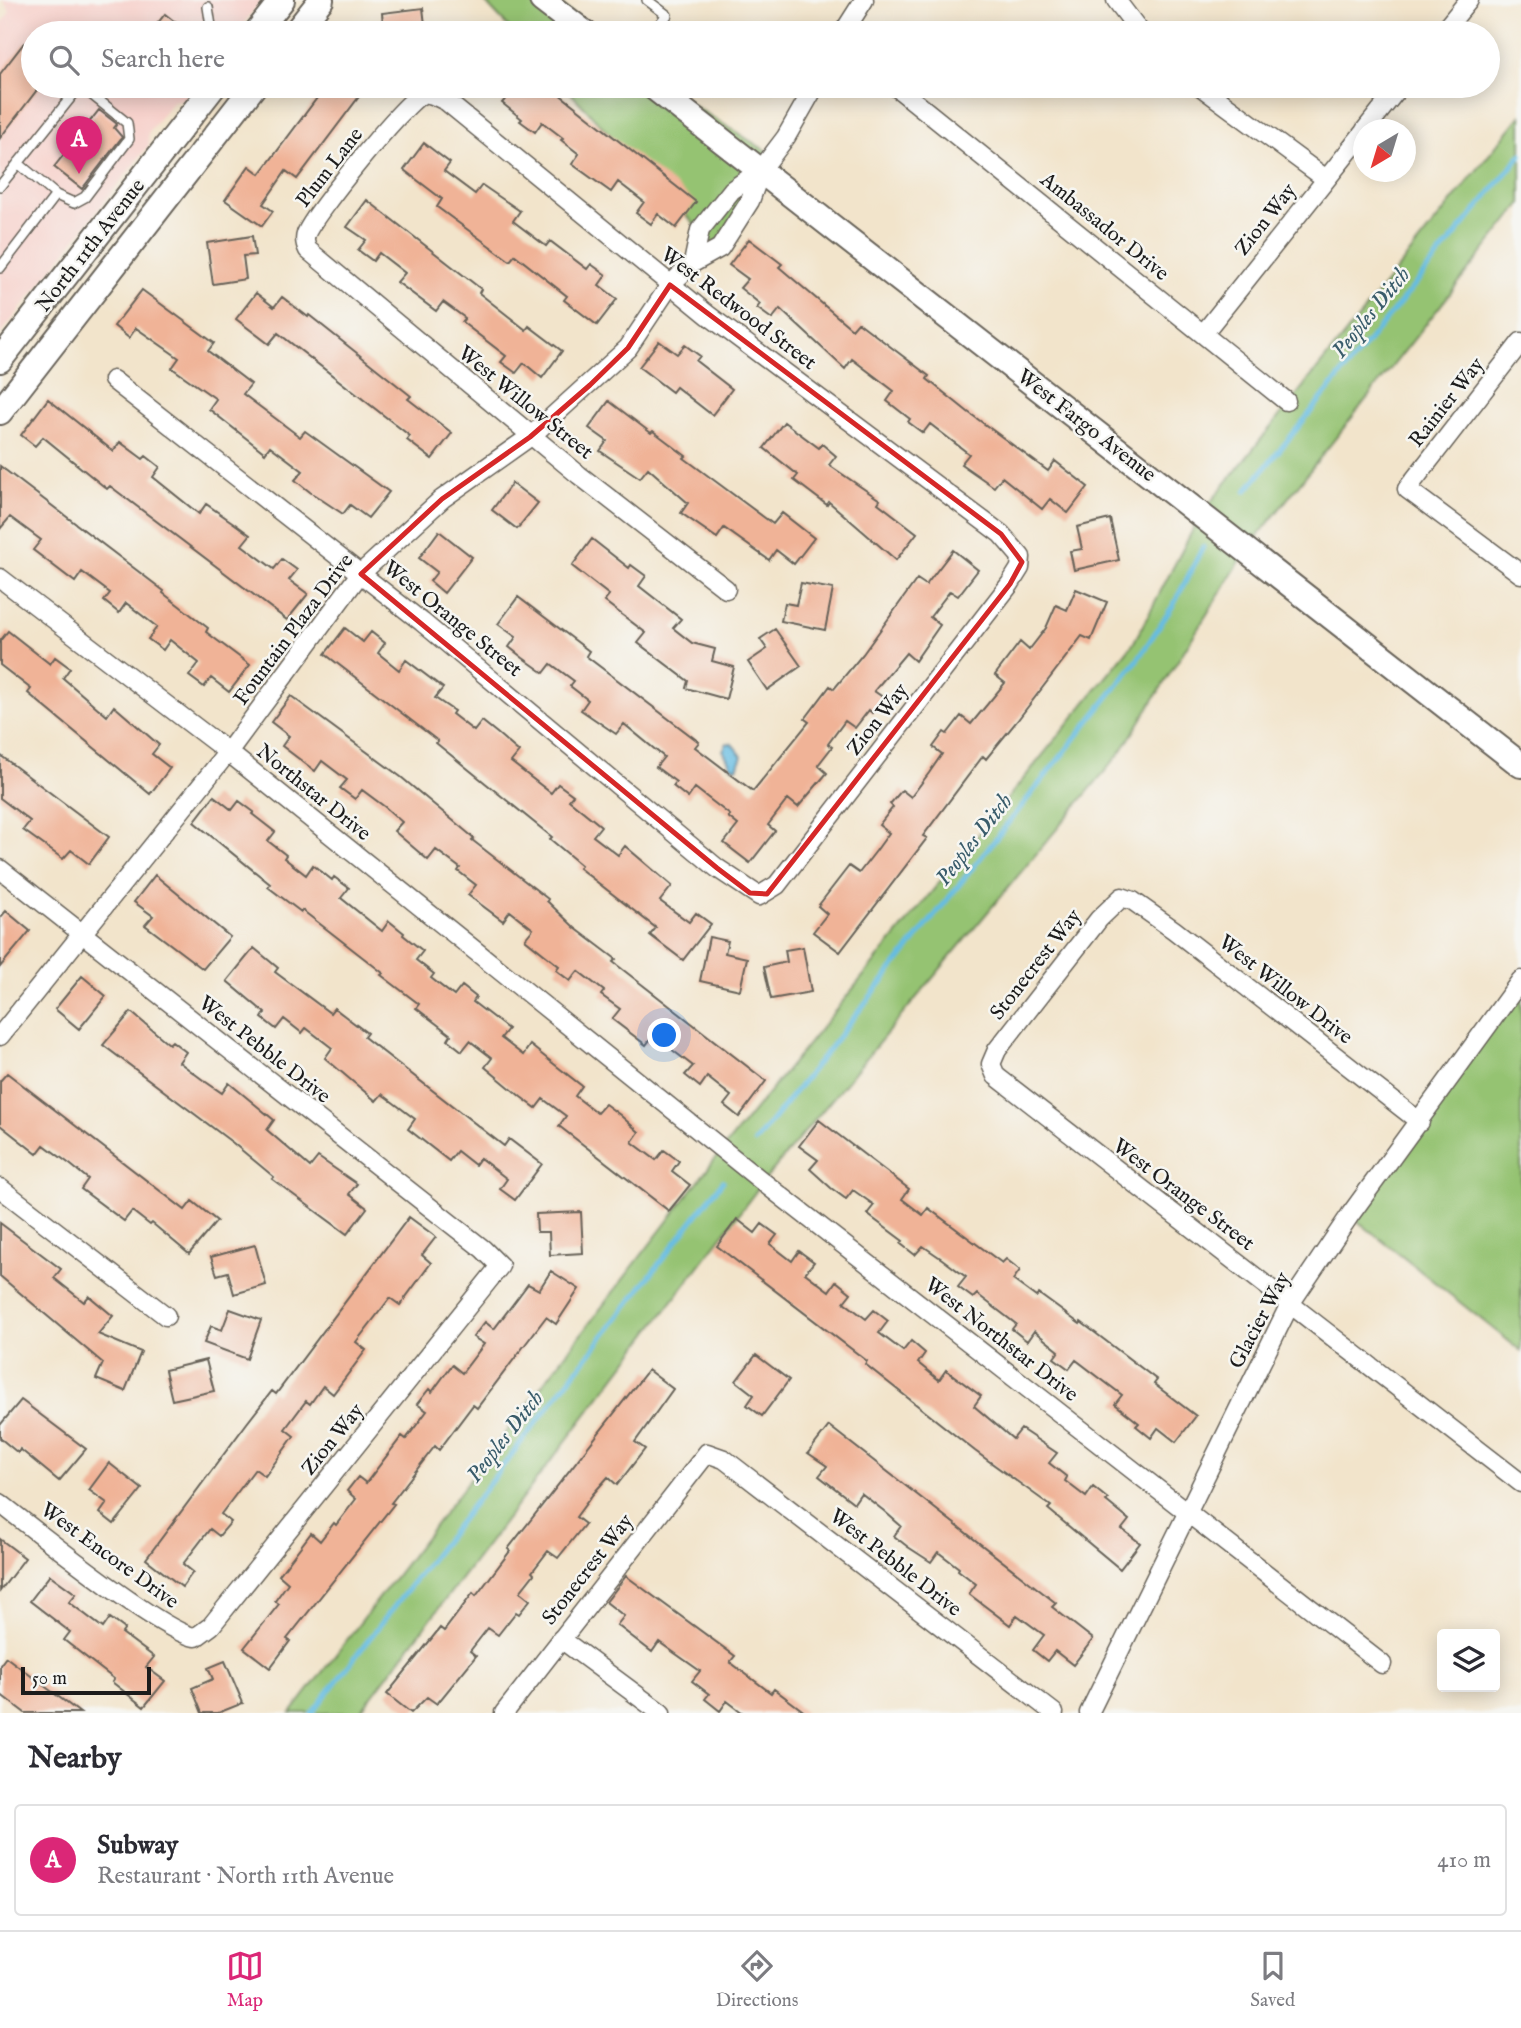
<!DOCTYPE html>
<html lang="en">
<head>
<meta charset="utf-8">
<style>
	body { margin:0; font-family:"IM FELL English",serif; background:#f2f2f3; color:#2b2b33 }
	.controls { position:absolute; right:21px; bottom:21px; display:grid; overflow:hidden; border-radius:7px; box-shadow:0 4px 18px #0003 }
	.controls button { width:63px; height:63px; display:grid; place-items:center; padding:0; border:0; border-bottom:2px solid #e1e1e2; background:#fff; color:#2b2b33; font:35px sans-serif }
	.compass { position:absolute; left:1353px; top:119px; width:63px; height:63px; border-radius:50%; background:#fff; box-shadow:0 4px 18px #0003; rotate:218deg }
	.scale { position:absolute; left:21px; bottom:18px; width:130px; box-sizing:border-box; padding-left:7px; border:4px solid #1c1c1c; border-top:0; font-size:19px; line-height:24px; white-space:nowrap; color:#1c1c1c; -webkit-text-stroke:5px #f6f6f2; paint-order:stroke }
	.you { position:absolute; left:665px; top:1036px; width:24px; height:24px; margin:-18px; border:5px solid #fff; border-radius:50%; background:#1a73e8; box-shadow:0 0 0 10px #1a73e833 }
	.badge { display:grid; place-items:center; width:46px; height:46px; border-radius:50%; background:#db2777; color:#fff; font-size:23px; font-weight:700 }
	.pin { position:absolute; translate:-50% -58px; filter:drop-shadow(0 2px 4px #0008) }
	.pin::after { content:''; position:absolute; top:37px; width:24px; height:21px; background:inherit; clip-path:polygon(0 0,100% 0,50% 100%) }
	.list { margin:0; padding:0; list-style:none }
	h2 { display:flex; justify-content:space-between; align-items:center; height:91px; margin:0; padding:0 28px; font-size:30px }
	h2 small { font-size:23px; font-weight:400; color:#7c7c81 }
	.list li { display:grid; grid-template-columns:46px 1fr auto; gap:21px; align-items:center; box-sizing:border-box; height:112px; margin:0 14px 14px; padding:0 14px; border:2px solid #e1e1e2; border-radius:7px }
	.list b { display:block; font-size:26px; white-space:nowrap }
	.list p { margin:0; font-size:23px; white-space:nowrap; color:#7c7c81 }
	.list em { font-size:23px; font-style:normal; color:#7c7c81 }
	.icon { flex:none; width:38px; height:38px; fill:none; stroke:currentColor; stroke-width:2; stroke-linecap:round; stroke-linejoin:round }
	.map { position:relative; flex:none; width:1521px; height:1713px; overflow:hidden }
	.search { position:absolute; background:#fff; box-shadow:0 4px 18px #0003; left:21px; right:21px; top:21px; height:77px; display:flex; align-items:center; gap:18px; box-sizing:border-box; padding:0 24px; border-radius:38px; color:#7c7c81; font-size:26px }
	.sheet { height:217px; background:#fff }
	nav { display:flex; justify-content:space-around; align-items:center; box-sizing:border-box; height:98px; border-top:2px solid #e1e1e2; background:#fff; font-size:19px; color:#7c7c81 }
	nav a { display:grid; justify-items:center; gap:4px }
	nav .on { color:#db2777 }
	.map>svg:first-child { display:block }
	.built { fill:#f7d0ca }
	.green { fill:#95c372; stroke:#587047; stroke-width:2 }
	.water { fill:#65bce2; stroke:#406c7f; stroke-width:2 }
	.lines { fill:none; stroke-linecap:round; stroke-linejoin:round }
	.stream { stroke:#65bce2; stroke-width:5 }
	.building { fill:#f0b397 }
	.service-casing { stroke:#676259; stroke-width:12 }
	.minor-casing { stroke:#676259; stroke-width:21 }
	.secondary-casing { stroke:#676259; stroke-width:28 }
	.service { stroke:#fff; stroke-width:9 }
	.minor { stroke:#fff; stroke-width:18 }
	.secondary { stroke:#fff; stroke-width:24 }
	.marked { fill:none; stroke:#d62828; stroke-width:5; stroke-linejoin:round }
	.labels { text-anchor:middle; stroke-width:5; stroke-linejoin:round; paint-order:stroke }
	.street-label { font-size:21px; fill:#1c1c1c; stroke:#f6f6f2 }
	.water-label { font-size:23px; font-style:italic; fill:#395c6b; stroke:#f6f6f2 }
</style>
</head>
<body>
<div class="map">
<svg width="1521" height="1713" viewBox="0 0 1521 1713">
	<rect width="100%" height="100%" fill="#f6f6f2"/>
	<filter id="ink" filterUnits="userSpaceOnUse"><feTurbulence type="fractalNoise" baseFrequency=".0143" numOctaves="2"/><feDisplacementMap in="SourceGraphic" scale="14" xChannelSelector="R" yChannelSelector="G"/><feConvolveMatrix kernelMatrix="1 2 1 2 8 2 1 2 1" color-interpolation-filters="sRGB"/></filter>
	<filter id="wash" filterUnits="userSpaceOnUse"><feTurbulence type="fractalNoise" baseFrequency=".00686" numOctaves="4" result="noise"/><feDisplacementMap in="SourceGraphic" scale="28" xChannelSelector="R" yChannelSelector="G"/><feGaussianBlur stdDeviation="1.57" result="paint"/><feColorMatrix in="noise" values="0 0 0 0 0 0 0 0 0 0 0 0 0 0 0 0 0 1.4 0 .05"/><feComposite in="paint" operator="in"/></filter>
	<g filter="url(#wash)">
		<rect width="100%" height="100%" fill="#f2e4cb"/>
		<path class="built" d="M2,0H262L236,33H33V86H195L184,99L173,101L148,133L149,145L0,335V27L10,11Z"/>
		<path class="green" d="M483,0H555L597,33H514Z
			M564,86H662L773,155L786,137L782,157L720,248L693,263L700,230Z
			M1521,115V204L1247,550L1121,752L763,1182L359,1713H291L722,1150L1133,644L1201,514Z
			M1521,980V1351L1350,1215Z"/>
		<path class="water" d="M727,743L732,744L742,756L737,768L731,766L723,750Z"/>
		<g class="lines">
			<path class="stream" d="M1246,491L1521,155
				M755,1142L1136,662L1174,604L1203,547
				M312,1713L723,1181"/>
		</g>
		<g id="blocks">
			<path class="building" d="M423,8L426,33H384L382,13Z
				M165,14L189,33H150Z
				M24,43L33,50V86H40L0,138V74Z
				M326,86H367L297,179L286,171L263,204L273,211L262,226L225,200L249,166L260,174Z
				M499,86H549L696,202L676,228L658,214L651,224L636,213L644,202L618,182L611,192L572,164L579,154L561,140L563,138L542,122L535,132L520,121L522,119L502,103L510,94Z
				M99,110L117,124L114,128L122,137L82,189L54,167Z
				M424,143L450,163L444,171L475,194L482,185L520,211L513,221L546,246L550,241L587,269L591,264L606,275L599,285L617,299L597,325L564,300L567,296L515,255L510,261L437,207L442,199L404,170Z
				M367,200L481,289L479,293L526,330L529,326L562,351L542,378L524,363L516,373L501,362L506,356L462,322L465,318L443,302L436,311L397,282L405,273L379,253L373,261L358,250L366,240L347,227Z
				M252,236L255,255L243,256L246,279L213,284L207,243Z
				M749,239L782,264L779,267L852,329L858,322L929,376L927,379L968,412L1048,471L1055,461L1088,487L1068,513L1050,499L1042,509L1002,477L994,487L961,464L969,454L930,424L923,433L908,422L910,419L887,401L894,391L852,359L845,369L780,309L772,319L757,308L760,304L740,288L748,279L729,265Z
				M142,290L214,343L208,351L251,384L243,394L300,437L305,431L389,492L368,518L350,505L343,514L310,492L295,480L303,471L270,446L265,453L209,409L216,399L172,368L179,358L136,328L129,338L114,326Z
				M256,293L274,307L282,297L308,317L309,315L411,396L408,399L452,433L432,459L407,440L410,436L278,333L269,344L236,319Z
				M659,341L677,354L685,345L700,356L696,361L732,389L712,415L676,387L672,392L639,367Z
				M48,399L113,451L120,442L143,459L146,456L160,467L153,477L199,514L206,504L235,524L250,535L242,545L274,569L282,559L297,570L289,580L308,594L287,620L110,486L107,489L43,437L35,446L21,435Z
				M609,401L651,433L653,431L686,456L684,458L773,524L782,513L814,538L794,564L776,550L769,560L724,528L717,538L681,513L688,503L648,468L640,478L600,451L607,441L589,428Z
				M784,422L819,448L822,444L836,456L829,465L880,500L878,503L917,533L896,560L829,502L827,505L794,480L798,475L764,448Z
				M0,466L164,591L163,593L208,628L206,632L250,665L229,692L211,678L204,687L189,676L199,663L170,640L163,650L148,639L157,627L126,603L119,613L104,601L110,593L82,572L75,582L33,550L41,540L10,517L0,529Z
				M512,483L538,503L517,529L492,510Z
				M1110,519L1119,560L1074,570L1070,551L1082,549L1077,527Z
				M439,531L472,557L444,593L430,581L437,572L419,558Z
				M592,539L629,568L631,565L646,576L639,586L681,619L673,628L692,643L715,649L712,661L734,667L726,699L686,688L688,681L638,643L646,633L604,601L609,595L572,566Z
				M953,550L978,570L958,596L950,591L930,617L940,625L915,661L906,653L874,691L884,698L872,713L869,710L855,728L845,721L828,744L832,747L818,765L827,773L798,807L788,799L768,825L775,831L750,863L724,843L738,825L728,817L730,815L695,788L688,798L673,786L676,782L656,767L664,757L624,724L616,734L581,710L588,700L570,686L574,681L551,664L544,673L523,658L509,647L516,637L498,624L518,597L589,651L586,656L699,742L695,747L753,791L809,722L805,719L830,686L834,689L863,654L917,579L926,585Z
				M801,583L833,589L825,630L781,621L785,603L796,605Z
				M1076,589L1107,602L1091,640L1082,636L1017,721L986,759L983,756L923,836L927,838L840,952L813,932L827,914L818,906L849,866L859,873L876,851L889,833L879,825L893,807L890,804L902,790L911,797L929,773L942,754L933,747L944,732L947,734L961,716L971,724L1005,683L995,675L1020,642L1029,650L1046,628L1056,605L1067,610Z
				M345,628L363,642L371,632L385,643L378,653L399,670L406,660L443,688L435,698L454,711L452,714L474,731L482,721L497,733L519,752L511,762L551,793L558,784L573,795L569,800L601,826L593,836L618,855L625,846L672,886L660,901L689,922L696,913L711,924L683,960L650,935L656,928L579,868L581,865L550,839L552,837L436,743L438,741L325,654Z
				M775,629L801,666L767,690L748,662L767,649L760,639Z
				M8,631L50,664L55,657L70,668L63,678L107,716L114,706L159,745L152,754L170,768L150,794L28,693L31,689L0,665V641Z
				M291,696L401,777L474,838L472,840L548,899L547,901L575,928L616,959L613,962L766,1081L739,1117L724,1105L731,1096L707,1077L700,1087L685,1075L693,1066L671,1049L653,1036L646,1045L612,1019L620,1009L601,995L604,991L578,971L570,981L556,970L559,966L525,939L533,929L510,911L503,921L468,895L476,885L458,871L460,868L436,850L428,860L414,848L394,831L402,822L385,807L362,790L355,799L340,788L347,780L322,761L315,771L282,746L289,736L271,722Z
				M0,755L109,837L89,864L71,850L63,859L23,830L30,821L0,798Z
				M214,796L232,810L239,801L254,812L252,814L275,832L268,841L286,855L284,858L306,875L313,865L332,880L334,877L349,888L341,898L382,931L389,921L404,933L403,935L423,951L416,960L434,974L431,978L454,996L462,986L476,997L473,1002L508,1029L501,1038L523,1055L530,1045L545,1057L582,1086L575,1096L597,1113L605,1104L620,1115L639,1132L632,1142L656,1160L664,1150L679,1161L672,1171L690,1185L669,1211L559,1126L566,1116L543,1099L536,1108L521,1097L485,1067L492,1058L470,1041L462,1051L448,1040L451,1035L416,1008L419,1004L381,975L383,973L302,910L301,912L268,887L270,884L194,822Z
				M155,875L230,937L203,969L145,925L153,916L134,902Z
				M6,911L30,931L0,967V918Z
				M709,937L728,941L725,953L747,958L740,990L700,981Z
				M803,947L811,992L771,999L764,967L787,962L785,950Z
				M254,948L278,968L275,972L330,1013L334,1008L367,1033L364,1037L504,1146L509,1139L542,1164L515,1200L500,1189L507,1179L480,1158L475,1165L457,1151L449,1161L408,1129L415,1119L382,1094L376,1101L352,1081L325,1058L332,1048L306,1028L302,1033L284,1019L276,1029L262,1018L265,1013L227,981Z
				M82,976L106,996L79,1029L55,1009Z
				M131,1012L169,1044L172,1041L186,1052L179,1062L203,1080L222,1093L229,1083L274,1120L267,1130L310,1167L318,1157L357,1184L349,1194L367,1208L347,1234L272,1179L274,1177L233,1143L103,1045Z
				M7,1073L185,1210L192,1201L217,1221L189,1254L152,1223L150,1225L132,1211L124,1221L81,1189L88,1179L71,1165L44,1145L37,1154L0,1125V1081Z
				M819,1120L909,1189L902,1199L923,1215L928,1208L1002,1263L1006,1259L1020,1270L1013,1280L1036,1297L1039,1294L1080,1324L1081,1322L1157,1380L1154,1384L1196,1416L1176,1442L1158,1428L1151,1438L1136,1426L1139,1423L1115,1404L1122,1395L1076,1360L1069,1369L1054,1358L1059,1351L1034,1331L1027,1341L1012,1329L1016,1324L977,1294L973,1298L958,1287L966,1277L942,1259L923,1246L915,1255L901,1244L903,1241L867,1214L874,1205L853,1190L846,1199L831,1188L810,1169L818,1160L799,1146Z
				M581,1212L583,1253L550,1255L549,1232H537L536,1214Z
				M409,1217L436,1237L422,1255L431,1263L400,1305L390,1298L356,1342L366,1350L333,1394L323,1386L310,1404L306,1401L285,1429L294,1436L276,1461L265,1476L255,1469L221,1514L231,1522L219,1536L210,1529L183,1564L193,1572L182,1587L146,1559L247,1423L272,1391L276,1394Z
				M737,1219L755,1233L762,1224L777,1235L770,1244L792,1261L799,1251L814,1262L805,1273L829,1291L836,1281L851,1293L844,1302L866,1319L874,1310L888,1321L879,1333L903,1351L911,1341L925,1353L918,1363L939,1380L946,1370L981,1396L974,1406L1013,1439L1021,1429L1057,1453L1049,1463L1067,1477L1065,1481L1086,1497L1093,1487L1108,1499L1106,1501L1129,1520L1122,1529L1140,1543L1120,1569L1048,1509L1051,1506L975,1451L865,1364L867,1361L717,1246Z
				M0,1223L61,1269L54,1278L84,1302L89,1296L113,1316L98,1334L141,1352L125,1391L96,1379L103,1363L0,1276Z
				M255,1245L266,1285L234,1294L228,1272L217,1275L211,1257Z
				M551,1271L579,1289L556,1324L546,1317L477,1408L473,1405L439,1450L435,1446L391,1503L394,1504L287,1639L290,1641L270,1668L244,1648L279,1604L275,1601L288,1583L279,1575L311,1533L320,1541L334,1523L336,1525L356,1499L347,1491L358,1477L366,1483L402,1436L406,1439L427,1411L417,1404L429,1389L432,1392L452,1365L462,1373L484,1344L473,1337L485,1322L494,1329L528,1284L539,1290Z
				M230,1309L261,1320L247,1359L204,1343L211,1326L222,1330Z
				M756,1355L789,1380L762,1416L747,1405L754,1395L736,1381Z
				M206,1360L214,1391L172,1400L165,1370Z
				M648,1370L673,1389L635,1442L645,1449L617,1485L608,1477L593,1494L576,1517L585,1524L558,1558L548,1551L532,1572L534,1574L520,1592L530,1600L519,1614L516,1612L498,1635L488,1628L470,1651L476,1656L437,1704L427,1697L411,1713L387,1694L440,1628L444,1631L473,1593L476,1596L510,1551L508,1549Z
				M21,1400L86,1449L59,1481L20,1449L18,1453L0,1438V1425Z
				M829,1426L1056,1603L1052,1607L1093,1639L1073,1665L1055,1651L1047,1661L1033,1650L1044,1635L1017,1615L1010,1625L969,1594L976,1584L958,1570L959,1568L938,1552L931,1562L908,1547L894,1536L901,1526L884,1511L861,1493L854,1503L819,1476L827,1466L808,1453Z
				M109,1463L142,1489L114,1524L100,1513L107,1503L89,1490Z
				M0,1539L25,1558L0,1591Z
				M50,1575L76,1594L69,1602L103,1628L110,1618L125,1629L122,1633L154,1657L146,1667L165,1681L144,1707L112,1682L114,1679L64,1640L70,1632L30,1601Z
				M626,1576L735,1656L730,1662L771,1693L774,1689L806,1713H743L727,1701L720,1711L705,1699L709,1694L692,1681L700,1671L659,1642L652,1652L617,1625L624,1616L606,1602Z
				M6,1657L47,1688L80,1713H25L0,1694V1665Z
				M225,1661L243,1703L218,1713H202L192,1688L213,1679L208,1668Z"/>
		</g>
	</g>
	<g filter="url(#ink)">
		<use href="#blocks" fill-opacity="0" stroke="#676259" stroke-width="2"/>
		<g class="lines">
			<defs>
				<path id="service" d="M647,0L667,15L652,33
					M206,33L211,26L208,7
					M0,186L80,86
					M56,195L74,203L85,197L129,139L127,123L81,86
					M0,268L56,195L18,163"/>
				<path id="minor" d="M1116,0L1141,33
					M843,33L864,0
					M1442,33L1469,0
					M895,86L1286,401
					M1200,86L1326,179
					M1365,130L1400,86
					M693,263L700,230L732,190L761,170L786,137L815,86
					M1203,334L1364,132
					M1521,342L1407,489L1521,574
					M113,380L422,622L717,868L759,896L777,885L1010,584L1020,568L1021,557L1001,534L708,315L446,101C438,98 429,91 421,95C404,103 313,215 306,234C304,240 305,244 308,250L579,475L726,589
					M0,578L228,752L763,1182L1382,1664
					M0,869L483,1249L500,1266L211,1626L196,1637C165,1635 32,1528 0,1503
					M0,1036L228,752L359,575L442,499L531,436L628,348L670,285L693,263L720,248L750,201L761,170
					M1420,1122L1174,930L1133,901L1122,897L1099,919L997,1050L991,1064L996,1076L1521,1483
					M0,1188L166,1316
					M561,1639L661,1713
					M504,1713L707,1453L724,1459L1054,1713
					M1089,1713L1290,1304L1350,1215L1521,980"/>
				<path id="secondary" d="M542,0L585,33
					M256,33L282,0
					M295,33L321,0
					M652,86L1521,765
					M0,360L214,86
					M0,412L254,86"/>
			</defs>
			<use href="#service" class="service-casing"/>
			<use href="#minor" class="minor-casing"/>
			<use href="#secondary" class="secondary-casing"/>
			<use href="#service" class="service"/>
			<use href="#minor" class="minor"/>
			<use href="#secondary" class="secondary"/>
		</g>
	</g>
	<path class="marked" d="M670,285L1001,534L1022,562L1010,584L767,894L750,893L717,868L361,574L442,499L530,437L590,385L628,348Z"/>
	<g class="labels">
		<g class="street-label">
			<text transform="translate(329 167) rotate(-52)" y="7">Plum Lane</text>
			<text transform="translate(1265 219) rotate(-52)" y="7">Zion Way</text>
			<text transform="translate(1105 226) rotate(39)" y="7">Ambassador Drive</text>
			<text transform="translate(90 245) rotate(-52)" y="7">North 11th Avenue</text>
			<text transform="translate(739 308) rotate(37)" y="7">West Redwood Street</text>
			<text transform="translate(526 402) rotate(39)" y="7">West Willow Street</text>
			<text transform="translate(1446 402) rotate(-52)" y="7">Rainier Way</text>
			<text transform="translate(1087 425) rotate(38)" y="7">West Fargo Avenue</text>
			<text transform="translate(453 618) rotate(39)" y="7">West Orange Street</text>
			<text transform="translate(293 629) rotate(-53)" y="7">Fountain Plaza Drive</text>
			<text transform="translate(877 719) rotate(-52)" y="7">Zion Way</text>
			<text transform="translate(314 792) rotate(39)" y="7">Northstar Drive</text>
			<text transform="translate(1035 964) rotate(-52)" y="7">Stonecrest Way</text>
			<text transform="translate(1286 989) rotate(38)" y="7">West Willow Drive</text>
			<text transform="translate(265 1049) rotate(38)" y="7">West Pebble Drive</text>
			<text transform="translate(1184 1194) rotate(37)" y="7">West Orange Street</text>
			<text transform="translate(1259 1320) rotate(-62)" y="7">Glacier Way</text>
			<text transform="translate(1002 1339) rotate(38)" y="7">West Northstar Drive</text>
			<text transform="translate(332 1439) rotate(-51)" y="7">Zion Way</text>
			<text transform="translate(110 1555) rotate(36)" y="7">West Encore Drive</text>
			<text transform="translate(896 1562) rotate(38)" y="7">West Pebble Drive</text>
			<text transform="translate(587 1569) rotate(-52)" y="7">Stonecrest Way</text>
		</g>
		<g class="water-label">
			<text transform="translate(1370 312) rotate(-51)" y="8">Peoples Ditch</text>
			<text transform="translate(973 839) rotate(-52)" y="8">Peoples Ditch</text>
			<text transform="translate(504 1436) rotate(-52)" y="8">Peoples Ditch</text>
		</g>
	</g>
</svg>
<div class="controls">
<button><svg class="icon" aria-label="layers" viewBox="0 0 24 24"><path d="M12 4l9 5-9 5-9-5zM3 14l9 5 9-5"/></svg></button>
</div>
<svg class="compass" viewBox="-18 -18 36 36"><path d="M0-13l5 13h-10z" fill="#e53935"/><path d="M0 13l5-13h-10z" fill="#7c7c81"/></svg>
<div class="scale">50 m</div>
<div class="you"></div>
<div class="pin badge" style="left:79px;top:174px">A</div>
<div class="search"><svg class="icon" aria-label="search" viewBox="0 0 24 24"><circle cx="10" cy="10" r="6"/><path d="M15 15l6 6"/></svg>Search here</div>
</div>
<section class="sheet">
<h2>Nearby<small></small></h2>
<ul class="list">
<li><span class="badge">A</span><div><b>Subway</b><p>Restaurant · North 11th Avenue</p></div><em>410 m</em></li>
</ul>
</section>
<nav>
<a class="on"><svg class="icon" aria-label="map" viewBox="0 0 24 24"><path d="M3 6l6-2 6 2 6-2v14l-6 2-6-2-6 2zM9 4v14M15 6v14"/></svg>Map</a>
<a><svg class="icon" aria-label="directions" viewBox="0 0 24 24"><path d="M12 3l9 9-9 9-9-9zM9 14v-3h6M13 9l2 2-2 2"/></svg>Directions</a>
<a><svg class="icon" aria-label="saved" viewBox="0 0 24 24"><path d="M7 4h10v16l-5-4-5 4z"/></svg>Saved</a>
</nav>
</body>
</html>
